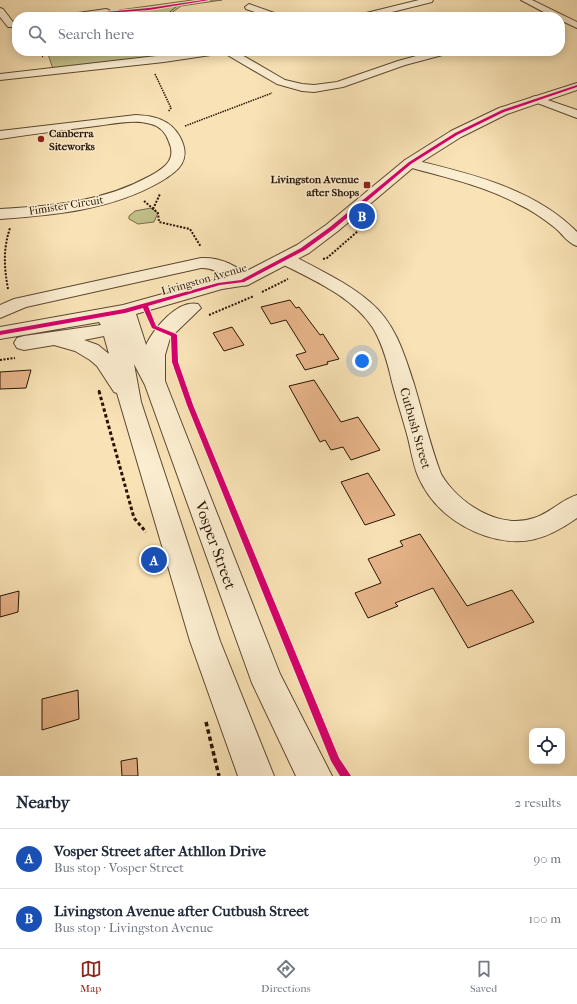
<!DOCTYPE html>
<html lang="en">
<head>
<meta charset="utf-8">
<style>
	body { margin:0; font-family:"IM FELL French Canon",serif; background:#f2f2f3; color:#1f2937 }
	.controls { position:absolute; right:12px; bottom:12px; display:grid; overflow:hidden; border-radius:8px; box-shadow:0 2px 10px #0003 }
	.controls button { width:36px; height:36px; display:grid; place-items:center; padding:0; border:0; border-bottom:1px solid #e0e1e3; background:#fff; color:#1f2937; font:20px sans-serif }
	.you { position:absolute; left:362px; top:361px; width:14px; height:14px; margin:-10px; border:3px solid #fff; border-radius:50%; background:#1a73e8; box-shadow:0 0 0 6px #1a73e833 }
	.badge { display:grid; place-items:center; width:26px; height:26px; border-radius:50%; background:#8f2418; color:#fff; font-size:13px; font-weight:700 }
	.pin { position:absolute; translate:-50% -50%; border:2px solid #fff; box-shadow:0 1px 4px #0006 }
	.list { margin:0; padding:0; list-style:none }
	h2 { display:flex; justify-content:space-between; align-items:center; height:52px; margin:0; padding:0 16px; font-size:17px }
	h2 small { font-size:13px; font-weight:400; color:#747a83 }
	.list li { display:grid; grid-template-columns:26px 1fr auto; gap:12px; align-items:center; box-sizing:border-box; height:60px; padding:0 16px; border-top:1px solid #e0e1e3 }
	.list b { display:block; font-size:15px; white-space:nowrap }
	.list p { margin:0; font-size:13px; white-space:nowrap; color:#747a83 }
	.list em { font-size:13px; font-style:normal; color:#747a83 }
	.icon { flex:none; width:22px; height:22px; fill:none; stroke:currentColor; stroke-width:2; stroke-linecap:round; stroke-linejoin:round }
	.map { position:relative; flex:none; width:577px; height:776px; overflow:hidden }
	.search { position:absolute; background:#fff; box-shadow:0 2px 10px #0003; left:12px; right:12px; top:12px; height:44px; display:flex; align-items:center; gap:10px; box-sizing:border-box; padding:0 14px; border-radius:16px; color:#747a83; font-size:15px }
	.sheet { height:172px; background:#fff }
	nav { display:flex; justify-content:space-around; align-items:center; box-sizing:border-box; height:56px; border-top:1px solid #e0e1e3; background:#fff; font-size:11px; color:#747a83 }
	nav a { display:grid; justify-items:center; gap:2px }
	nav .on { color:#8f2418 }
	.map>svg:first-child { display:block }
	.green { fill:#c3c28b; stroke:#766b48 }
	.building { fill:#e8b58a; stroke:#291404 }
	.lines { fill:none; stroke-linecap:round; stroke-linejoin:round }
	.minor-casing { stroke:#5d4830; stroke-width:2 }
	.tertiary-casing { stroke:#5d4830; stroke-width:2 }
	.path-far4 { stroke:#291404; stroke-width:1; stroke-dasharray:1.5 1; stroke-linecap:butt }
	.path-far3 { stroke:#291404; stroke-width:1.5; stroke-dasharray:1.5 1; stroke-linecap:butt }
	.path-far2 { stroke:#291404; stroke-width:2; stroke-dasharray:2 1.5; stroke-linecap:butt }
	.path-far1 { stroke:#291404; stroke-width:3; stroke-dasharray:3.5 2.5; stroke-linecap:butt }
	.path { stroke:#291404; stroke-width:3.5; stroke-dasharray:4.5 3; stroke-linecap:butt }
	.minor { fill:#fbedd0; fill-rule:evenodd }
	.tertiary { fill:#fbedd0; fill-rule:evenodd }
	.cycleway-casing { stroke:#fbedd0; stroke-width:2 }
	.cycleway { fill:#d6006c; fill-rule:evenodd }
	.poi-dot { fill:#8f2418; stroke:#fbedd0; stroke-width:1.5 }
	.labels { text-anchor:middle; stroke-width:3; stroke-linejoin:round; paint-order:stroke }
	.far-poi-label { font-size:11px; font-weight:bold; fill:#291404; stroke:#fbedd0; text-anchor:start }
	.far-street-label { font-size:11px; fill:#291404; stroke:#fbedd0 }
	.street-label { font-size:13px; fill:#291404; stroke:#fbedd0 }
	.near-street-label { font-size:16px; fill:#291404; stroke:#fbedd0 }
</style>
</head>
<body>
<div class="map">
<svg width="577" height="776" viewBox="0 0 577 776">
	<rect width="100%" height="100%" fill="#f9e3b6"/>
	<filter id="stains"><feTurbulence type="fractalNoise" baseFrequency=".005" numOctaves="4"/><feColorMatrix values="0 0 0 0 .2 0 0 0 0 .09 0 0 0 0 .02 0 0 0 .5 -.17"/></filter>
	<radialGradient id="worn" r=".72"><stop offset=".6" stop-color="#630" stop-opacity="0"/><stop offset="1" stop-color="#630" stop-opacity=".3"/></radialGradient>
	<path class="green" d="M192,0H222L181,6L166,17H88L119,14V10Z
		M47,51H193L194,52L53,69Z
		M151,208L158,213L154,222L138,224L129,219V216L135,211Z"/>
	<path class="building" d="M290,300L296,308L299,307L320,335L323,334L339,359L327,362L328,364L305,370L296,355L306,352L286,320L271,324L261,307Z
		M232,327L244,345L224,351L213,333Z
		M31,370L26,388L0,389V372Z
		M314,380L341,422L358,417L380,450L351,460L343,447L331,450L325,440L320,442L289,386Z
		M368,473L395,515L365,525L341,482Z
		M420,534L467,606L512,590L534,622L468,648L433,588L395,603L398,606L368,618L355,593L381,583L368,559L403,546L400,541Z
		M19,591L18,612L0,617V596Z
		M78,690L79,719L42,730V699Z
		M137,758L138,776H122L121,761Z"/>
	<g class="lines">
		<defs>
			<path id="minor" d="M419,0H433L432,2L372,17H357L358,15Z
				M521,0H532L577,22V28L560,20V17H553Z
				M249,4L280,15L281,17H269L246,9L245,7Z
				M0,8L3,9L13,22L17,21V27H8L0,17Z
				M106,9L109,10L110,12L109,14L89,17H67L71,14Z
				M200,51H235L285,80L302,84L314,85L337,82L398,61L434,51H451L450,53L405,65L343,87L314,92L302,91L277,84L224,53L164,62L0,80V74Z
				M536,96L577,110V118L532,101L530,99L532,97Z
				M136,115C154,116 170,119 180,137C192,160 179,171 160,182C111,210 55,215 0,219V209C52,206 103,202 150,176C164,168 177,160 169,142C166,133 160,126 151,124C133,119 114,124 96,126C64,130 32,134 0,139V131Z
				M410,159C468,173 534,188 577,232V246C567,243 562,233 554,227C543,218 531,210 518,204C483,185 443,177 405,166L403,163L405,160Z
				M286,254L292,255C319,270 347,282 370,302C395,323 404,353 414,384C423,414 430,445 441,474C458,503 499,530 534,518C550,513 561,500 577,495V518C547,539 523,548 486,536C456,526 431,506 418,476C413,464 411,450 408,438C403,419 397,401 392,382C388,364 383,345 373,328C352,296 313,280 280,263L278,259L280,255Z
				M201,258C219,257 240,265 251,281L248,285C230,289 223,267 201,268L26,307L0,318V305L14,299Z"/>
			<path id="tertiary" d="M577,83V90L507,114L461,137L415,166L338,231L309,253L248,285L222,289L136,314L146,345C154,328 178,299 198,304L201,308L170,338L165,355V381L280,674L332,776H296L252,683L145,385L134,364L141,402L220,641L274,776H238L190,641L117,393L114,392L97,366L90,360L75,351L54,345L24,350L17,348L14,343L17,338L24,336L101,325L99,322L0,339V327L123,305L213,280L237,276L297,245L326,225L405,160L451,131L499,108ZM104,336L109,354L98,345L84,340Z"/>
		</defs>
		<use href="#minor" class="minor-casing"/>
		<use href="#tertiary" class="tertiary-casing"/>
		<path class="path-far4" d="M164,17L178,5
			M41,51L43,58"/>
		<path class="path-far3" d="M155,74L171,108L168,112
			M185,126L272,93"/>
		<path class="path-far2" d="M144,201L158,213L159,222L190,229L201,247
			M153,209L160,194
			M323,259L327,258L358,231
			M8,289C4,267 3,249 10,228
			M262,292L288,279
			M209,315L254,296
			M0,360L15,358
			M99,390V392"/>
		<path class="path-far1" d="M99,391L134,518L146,532"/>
		<path class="path" d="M206,722L219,776"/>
		<use href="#minor" class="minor"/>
		<use href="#tertiary" class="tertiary"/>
		<defs>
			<path id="cycleway" d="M203,0H209L149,10L106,13L105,12L149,8Z
				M577,85V87L504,112L457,135L411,164L334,229L305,250L244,282L220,285L148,306L156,326L176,334L177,335L178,362L193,405L339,758L351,776H340L331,761L187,405L172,362L171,336L152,328L143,308L125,313L0,335V331L124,309L218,283L241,280L301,248L330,227L409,162L455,133L502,110Z"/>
		</defs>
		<use href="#cycleway" class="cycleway-casing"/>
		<use href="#cycleway" class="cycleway"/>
	</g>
	<g class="poi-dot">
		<circle cx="41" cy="139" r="4"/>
		<rect x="363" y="181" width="8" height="8" rx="2"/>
	</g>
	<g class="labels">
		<g class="far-poi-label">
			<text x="49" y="137">Canberra<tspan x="49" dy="13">Siteworks</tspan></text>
			<text x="359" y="183" text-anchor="end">Livingston Avenue<tspan x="359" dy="13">after Shops</tspan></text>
		</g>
		<g class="far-street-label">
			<text transform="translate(66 205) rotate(-9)" y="4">Fimister Circuit</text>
			<text transform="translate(204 279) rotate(-16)" y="4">Livingston Avenue</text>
		</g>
		<g class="street-label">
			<text transform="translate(416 428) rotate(74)" y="5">Cutbush Street</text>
		</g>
		<g class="near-street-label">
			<text transform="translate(216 545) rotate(70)" y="6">Vosper Street</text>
		</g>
	</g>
	<rect width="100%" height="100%" filter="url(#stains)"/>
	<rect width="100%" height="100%" fill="url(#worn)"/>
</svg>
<div class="controls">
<button><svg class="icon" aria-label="locate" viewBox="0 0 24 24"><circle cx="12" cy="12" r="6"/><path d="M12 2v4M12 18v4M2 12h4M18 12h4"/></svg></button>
</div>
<div class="you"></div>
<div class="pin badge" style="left:154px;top:560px;background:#1a4fb4">A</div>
<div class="pin badge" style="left:362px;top:216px;background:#1a4fb4">B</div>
<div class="search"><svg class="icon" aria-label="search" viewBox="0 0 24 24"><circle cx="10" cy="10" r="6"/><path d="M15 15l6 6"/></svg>Search here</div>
</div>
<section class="sheet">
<h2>Nearby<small>2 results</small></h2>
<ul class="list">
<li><span class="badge" style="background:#1a4fb4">A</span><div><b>Vosper Street after Athllon Drive</b><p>Bus stop · Vosper Street</p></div><em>90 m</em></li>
<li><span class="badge" style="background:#1a4fb4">B</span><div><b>Livingston Avenue after Cutbush Street</b><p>Bus stop · Livingston Avenue</p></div><em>100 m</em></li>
</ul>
</section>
<nav>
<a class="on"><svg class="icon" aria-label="map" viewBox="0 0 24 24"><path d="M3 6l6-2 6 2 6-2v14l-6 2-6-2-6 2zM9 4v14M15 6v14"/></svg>Map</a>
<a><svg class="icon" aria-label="directions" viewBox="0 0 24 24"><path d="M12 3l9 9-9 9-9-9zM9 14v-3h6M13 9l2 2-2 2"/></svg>Directions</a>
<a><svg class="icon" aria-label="saved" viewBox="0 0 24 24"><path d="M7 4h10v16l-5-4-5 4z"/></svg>Saved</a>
</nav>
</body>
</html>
